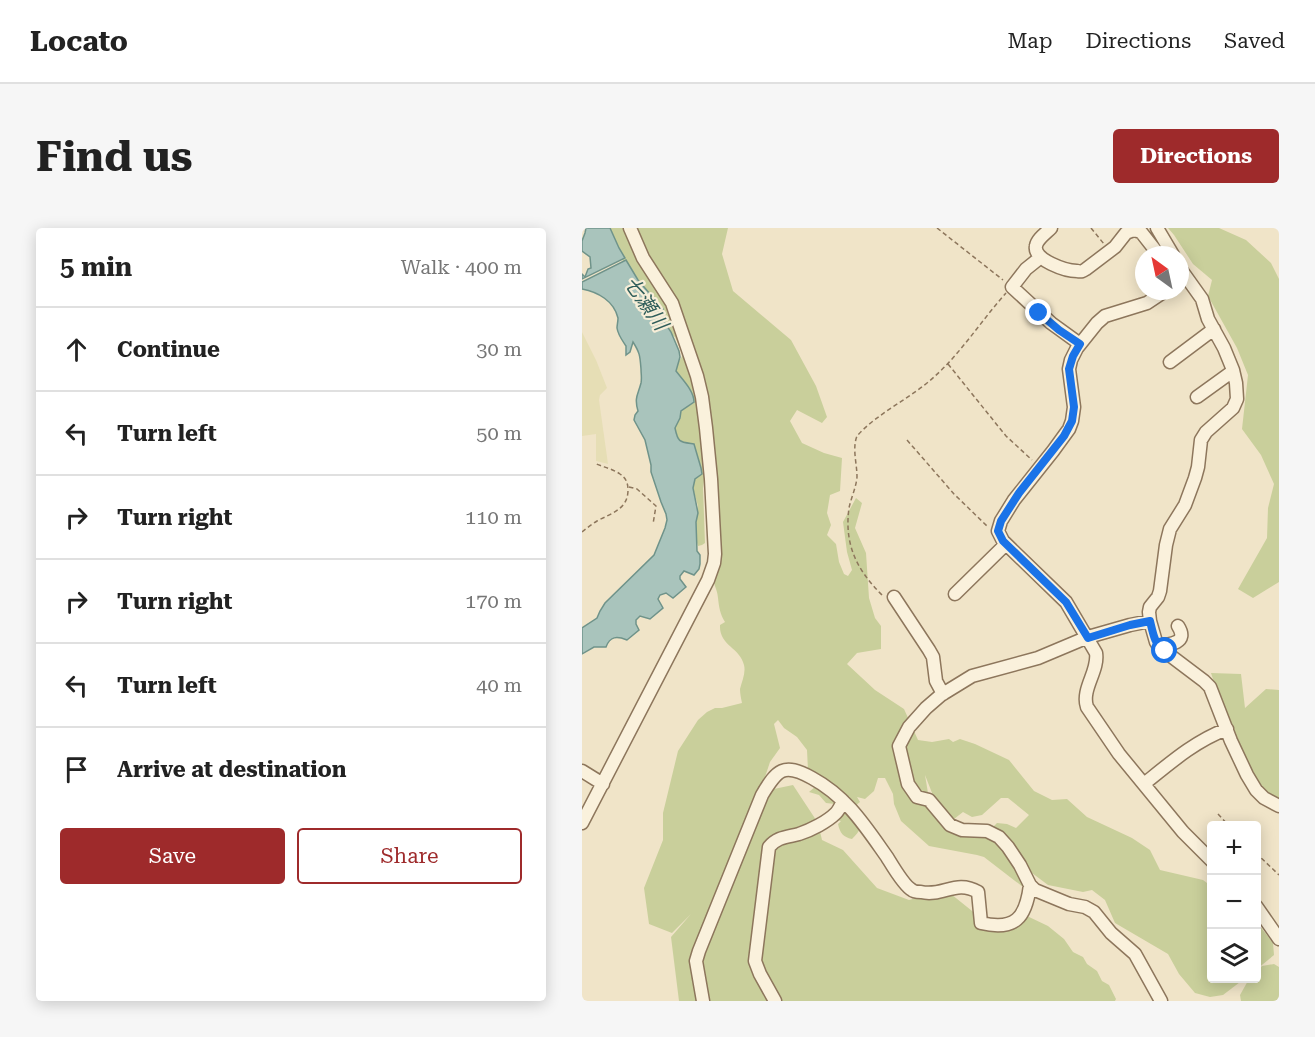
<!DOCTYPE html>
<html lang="en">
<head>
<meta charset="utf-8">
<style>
	body { margin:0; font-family:"Roboto Serif","Noto Sans JP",serif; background:#f6f6f6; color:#222 }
	.controls { position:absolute; right:18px; bottom:18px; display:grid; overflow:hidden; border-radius:6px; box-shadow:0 3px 15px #0003 }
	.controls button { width:54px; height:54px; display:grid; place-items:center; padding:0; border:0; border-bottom:2px solid #e0e0e0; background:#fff; color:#222; font:30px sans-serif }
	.compass { position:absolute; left:553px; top:18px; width:54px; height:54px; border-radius:50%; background:#fff; box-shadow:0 3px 15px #0003; rotate:327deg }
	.stop { position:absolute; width:18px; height:18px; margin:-14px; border:4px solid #1a73e8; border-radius:50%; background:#fff }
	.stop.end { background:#1a73e8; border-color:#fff; box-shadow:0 2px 6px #0008 }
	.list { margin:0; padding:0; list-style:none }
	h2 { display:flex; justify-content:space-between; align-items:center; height:78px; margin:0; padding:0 24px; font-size:26px }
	h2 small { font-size:20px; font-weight:400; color:#767676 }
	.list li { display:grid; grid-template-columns:39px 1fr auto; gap:18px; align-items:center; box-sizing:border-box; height:84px; padding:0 24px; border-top:2px solid #e0e0e0 }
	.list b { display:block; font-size:22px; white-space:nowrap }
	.list em { font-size:20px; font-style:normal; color:#767676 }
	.actions { display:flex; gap:12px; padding:18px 24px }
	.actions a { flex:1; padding:14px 0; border:2px solid #9e2a2b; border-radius:6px; text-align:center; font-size:21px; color:#9e2a2b }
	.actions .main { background:#9e2a2b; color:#fff }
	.icon { flex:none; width:33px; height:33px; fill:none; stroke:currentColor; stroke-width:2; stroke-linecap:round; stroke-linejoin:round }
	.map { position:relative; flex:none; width:697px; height:773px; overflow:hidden; border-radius:6px }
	header { display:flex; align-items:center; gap:36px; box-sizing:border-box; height:84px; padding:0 30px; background:#fff; border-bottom:2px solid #e0e0e0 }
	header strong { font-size:28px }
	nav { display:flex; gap:33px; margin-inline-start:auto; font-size:21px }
	.intro { display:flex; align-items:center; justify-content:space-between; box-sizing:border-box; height:144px; padding:0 36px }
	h1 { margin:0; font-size:42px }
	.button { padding:15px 27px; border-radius:6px; background:#9e2a2b; color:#fff; font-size:21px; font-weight:700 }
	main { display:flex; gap:36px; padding:0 36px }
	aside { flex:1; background:#fff; border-radius:6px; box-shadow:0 3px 15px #0003 }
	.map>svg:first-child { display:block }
	.farmland { fill:#e6deb5 }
	.green { fill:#c9cf9b }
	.water { fill:#a9c4bc; stroke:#6f938a; stroke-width:1.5 }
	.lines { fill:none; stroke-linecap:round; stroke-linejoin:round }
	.minor-casing { stroke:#8d765c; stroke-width:15 }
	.path { stroke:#8d765c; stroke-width:1.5; stroke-dasharray:4.5 3; stroke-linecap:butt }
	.minor { stroke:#faf1dc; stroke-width:12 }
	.route { stroke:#1a73e8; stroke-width:8 }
	.labels { text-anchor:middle; stroke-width:4.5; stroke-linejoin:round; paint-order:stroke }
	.water-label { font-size:20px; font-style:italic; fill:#2f5d5a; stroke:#f7eed8 }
</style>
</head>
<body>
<header>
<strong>Locato</strong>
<nav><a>Map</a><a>Directions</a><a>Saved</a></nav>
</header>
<div class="intro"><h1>Find us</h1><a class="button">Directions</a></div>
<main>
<aside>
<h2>5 min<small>Walk · 400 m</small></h2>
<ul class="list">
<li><svg class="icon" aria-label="ahead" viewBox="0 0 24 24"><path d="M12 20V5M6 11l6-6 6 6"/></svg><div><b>Continue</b></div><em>30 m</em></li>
<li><svg class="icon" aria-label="left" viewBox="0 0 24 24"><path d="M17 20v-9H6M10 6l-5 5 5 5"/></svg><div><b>Turn left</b></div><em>50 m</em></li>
<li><svg class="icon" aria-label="right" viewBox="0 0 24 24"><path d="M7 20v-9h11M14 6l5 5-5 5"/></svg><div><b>Turn right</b></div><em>110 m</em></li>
<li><svg class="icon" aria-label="right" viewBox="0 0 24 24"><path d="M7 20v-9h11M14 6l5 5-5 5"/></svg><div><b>Turn right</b></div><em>170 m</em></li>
<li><svg class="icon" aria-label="left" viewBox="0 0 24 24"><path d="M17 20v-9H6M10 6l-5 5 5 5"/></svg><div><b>Turn left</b></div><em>40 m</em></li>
<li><svg class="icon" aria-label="arrive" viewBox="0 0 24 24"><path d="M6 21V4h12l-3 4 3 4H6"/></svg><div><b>Arrive at destination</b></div></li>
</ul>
<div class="actions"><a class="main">Save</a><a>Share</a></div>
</aside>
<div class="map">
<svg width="697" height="773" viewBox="0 0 697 773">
	<rect width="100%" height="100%" fill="#f0e4c8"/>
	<path class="farmland" d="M0,104L14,132L25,160L18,167L17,172L26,236L14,233V206L0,208Z"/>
	<path class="green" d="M28,0H146L140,26L151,63L209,112L234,158L245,189L240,195L215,182L208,193L220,215L242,225L260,230L258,263L248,267L245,285L249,297L245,307L254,316L257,334L262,346L266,348L270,342L265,324L261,294L274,270L280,275L273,300L284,325L287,370L293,390L299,398V421L275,425L265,436L293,462L322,481L336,512L350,514L367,511L371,514L378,511L393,516L427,532L452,563L470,572L485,571L505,589L550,610L568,622L578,642L621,652L629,658L630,750L662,751L641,767L628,769L613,765L597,746L586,726L533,695L523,672L510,662L501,664L466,657L450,645L432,619L409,601L415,595L425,596L434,600L447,587L426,570H419L400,587L390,589L381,584L372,591L369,590L352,570L343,547L348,577L353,587L414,613L419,619L439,650L441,659L402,629L395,627L347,618L319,593L312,576L311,566L303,550H296L292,563L283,571L275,569L278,574L273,578C279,593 283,599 270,611C261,609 258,605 256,596L259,593L253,592L249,581L253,576L244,575L237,567L227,564L233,559L225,550L226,542L225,522L215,509L202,500L196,492L192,496L198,520L188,534L178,564L211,557L236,595L240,612L261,622L295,660L327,672L364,662L400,691L420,698L445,688L466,698L482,711L491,724L501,729L505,736L515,743L520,753L527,757L534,771L533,773H97L89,709L109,686L90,705L67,696L62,660L81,612V585L96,523L116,492L125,484L133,480H140L160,475C159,470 158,466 158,461C160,453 164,445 162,437C158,419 137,418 138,397L143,394C138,386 137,379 136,370C135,359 131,359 132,346L123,245L121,260L123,315L120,317L116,318L111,301L116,278L111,260L113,251L117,248V232L112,216C98,214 97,216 93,200L98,191L99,183L112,175L110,165L94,143V138L101,127L93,109L83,102L36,25Z
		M586,0H637L664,12L689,35L697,51V354L671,370L656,361L685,310L686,280L692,256L679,227L660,201L666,147L655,120L626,68L630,52L611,36L592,7Z
		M629,445L659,446L663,480L684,461L697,462V573L687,570L651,512Z
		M674,693L691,715L692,727L675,741Z
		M692,736L697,739V773H659L658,767L667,751L674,750L675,743L680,738Z"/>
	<path class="water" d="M4,0H28L37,20L43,30L0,51V46L3,49L6,41L9,40L8,29L0,23V13L3,5Z
		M44,32L56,52L81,81L83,95L89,104L97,123L98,129L94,143C101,152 112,163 112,174L99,183L98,190L93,200C96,215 98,214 112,216L119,240L120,246L113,251L111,260L116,285L114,294L115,323L118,327V336L117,341L112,347L102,343L98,348V351L104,359L91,370L84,365L78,367L76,371L81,380L68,391L58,388L54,392V396L57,402L45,412C35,408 28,408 24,419H12L0,426V400L15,390L18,383L23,375L72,327L83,300L85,292L84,286L79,274L69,244V237L63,212L52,192L53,187L56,183C52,169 56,167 59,155C60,150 59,146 59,141C58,128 58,125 51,114L48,124L44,127V118C40,112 36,107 35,100C35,97 36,94 36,90C32,73 16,64 0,61V54Z"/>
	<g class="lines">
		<defs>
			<path id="minor" d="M469,0C464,5 455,11 454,18C451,32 484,43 495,43C500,44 501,43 504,41L533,19L544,5L552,2L559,4L577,27
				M575,0L591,27
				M459,29L444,41L430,59L469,95L498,116
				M600,43L620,71L626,91L642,120L651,142L654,155L655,171L651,180L624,204L619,212L616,239L613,250L603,277L588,301L584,317L578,363L576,369L568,379L567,384L568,393L574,414L577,419L622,453L628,459L649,513L665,547L674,562L682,570L697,578
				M583,63L565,75L523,88L515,95L495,120L489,132L487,141L492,179L490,193L487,201L471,223L432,272L419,293L416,303L421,313L484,374L514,425C517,443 499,461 505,479L537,526L601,604L630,633
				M588,134L632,101
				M615,169L651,143
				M373,366L424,316
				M312,369L347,422L351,429L354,453L361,466
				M568,393L548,397L506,409L456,430L390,448L359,467L344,480L327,499L317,518L326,556L335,569L347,572L368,597L380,602L405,603L417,609L426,619L438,637L448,657L453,662L487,676L503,679L512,684L529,705L553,726L579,773
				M576,417C588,417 607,415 596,398
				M0,543L21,556
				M562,556C588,535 613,513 645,501
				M0,595L126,352L132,335L133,326L129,251L124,200L120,169L115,148L90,75L61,30L48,0
				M674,678L697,711
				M121,773L114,733L117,723L180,567C195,542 201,534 230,550C265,569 283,598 305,629C310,637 322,658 330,662C332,664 336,664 339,664C361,669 374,651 396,664L399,695C433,703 444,690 448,657
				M193,773L178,746L173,733L187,619C195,609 205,609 217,606C229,602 245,594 254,585C257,582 259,577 261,573"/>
		</defs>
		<use href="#minor" class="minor-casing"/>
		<path class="path" d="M355,0L421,52
			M509,0L522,16
			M366,136L424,208L450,232
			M325,212L372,266L406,299
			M47,259L55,261L74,278L71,296
			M0,304C5,300 10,296 15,293C30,285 46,281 46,262C46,255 44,250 38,246C31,241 21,239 12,235
			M300,367C275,342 262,317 267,280C269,270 274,260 275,249C275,235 270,221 275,208C294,186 329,170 352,149C379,125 399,93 424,65
			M636,586L647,598
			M674,625L697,647"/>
		<use href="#minor" class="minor"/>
	</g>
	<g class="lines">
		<path class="route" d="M457,85L477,102L498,116L491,128L487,141L492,179L490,193L482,208L437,265L419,293L416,303L421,313L484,374L506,410L548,397L568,393C571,405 572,416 583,423"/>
	</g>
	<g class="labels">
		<g class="water-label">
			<text transform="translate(64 75) rotate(55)" y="7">七瀬川</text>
		</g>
	</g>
</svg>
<div class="controls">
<button>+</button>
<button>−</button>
<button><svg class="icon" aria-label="layers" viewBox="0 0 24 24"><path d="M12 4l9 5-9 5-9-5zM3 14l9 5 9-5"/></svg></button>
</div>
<svg class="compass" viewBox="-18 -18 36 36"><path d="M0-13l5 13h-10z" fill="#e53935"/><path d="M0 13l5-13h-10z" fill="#767676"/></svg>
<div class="stop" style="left:583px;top:423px"></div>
<div class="stop end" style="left:457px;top:85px"></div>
</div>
</main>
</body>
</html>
